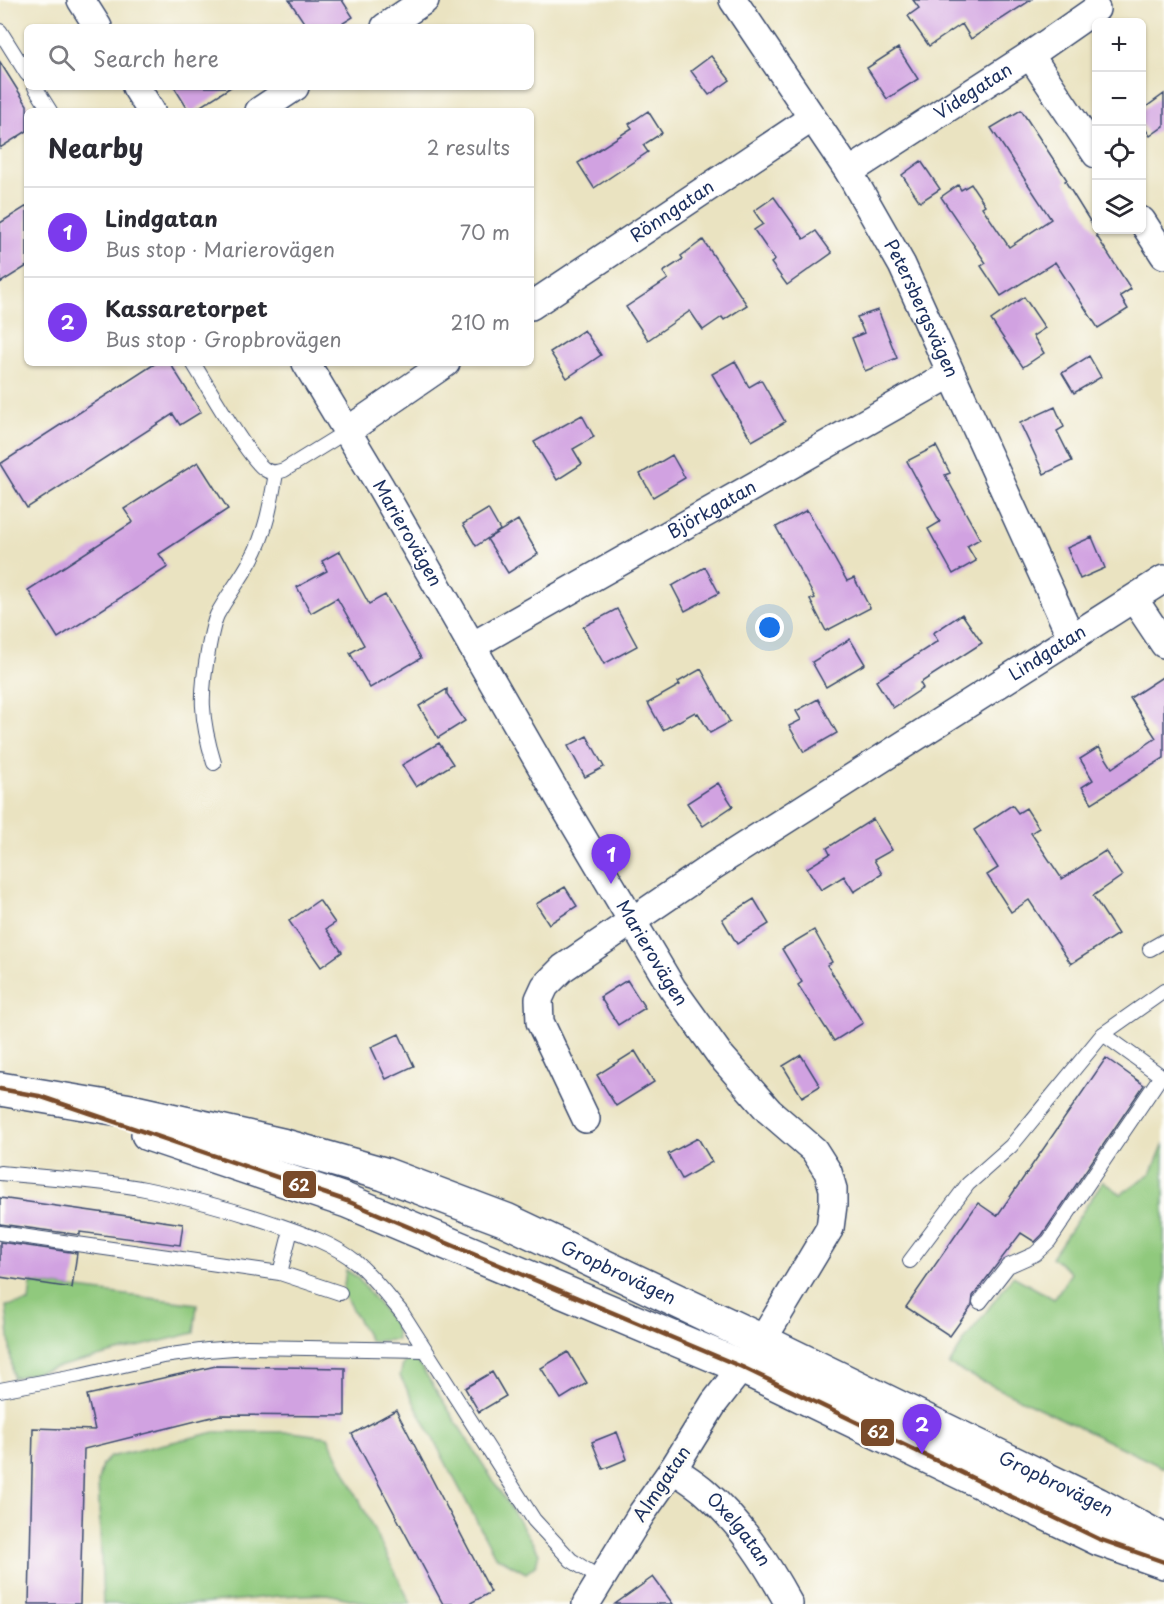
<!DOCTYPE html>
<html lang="en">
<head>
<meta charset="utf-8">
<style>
	body { margin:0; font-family:"Playpen Sans",sans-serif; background:#f2f2f3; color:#2b2b33 }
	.controls { position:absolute; right:18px; top:18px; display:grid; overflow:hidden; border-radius:9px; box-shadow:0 2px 4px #0004 }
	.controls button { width:54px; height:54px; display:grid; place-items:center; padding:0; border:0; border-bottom:2px solid #e1e1e2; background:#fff; color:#2b2b33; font:30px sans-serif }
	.you { position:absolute; left:770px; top:628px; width:21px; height:21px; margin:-15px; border:4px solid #fff; border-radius:50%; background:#1a73e8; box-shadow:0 0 0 9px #1a73e833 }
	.badge { display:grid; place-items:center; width:39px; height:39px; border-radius:50%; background:#7c3aed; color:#fff; font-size:20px; font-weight:700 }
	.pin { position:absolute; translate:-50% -50px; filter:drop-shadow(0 2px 3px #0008) }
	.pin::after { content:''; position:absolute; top:32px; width:21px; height:18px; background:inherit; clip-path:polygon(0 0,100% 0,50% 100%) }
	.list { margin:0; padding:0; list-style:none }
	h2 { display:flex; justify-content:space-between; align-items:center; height:78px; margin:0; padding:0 24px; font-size:26px }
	h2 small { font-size:20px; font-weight:400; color:#7c7c81 }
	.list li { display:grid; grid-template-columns:39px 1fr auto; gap:18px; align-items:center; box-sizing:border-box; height:90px; padding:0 24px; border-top:2px solid #e1e1e2 }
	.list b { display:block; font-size:22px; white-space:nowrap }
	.list p { margin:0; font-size:20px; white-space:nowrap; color:#7c7c81 }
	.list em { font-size:20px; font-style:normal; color:#7c7c81 }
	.icon { flex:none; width:33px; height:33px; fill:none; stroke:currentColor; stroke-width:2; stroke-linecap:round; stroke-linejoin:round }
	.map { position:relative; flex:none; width:1164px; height:1604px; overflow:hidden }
	.search { position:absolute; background:#fff; box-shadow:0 2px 4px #0004; left:24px; top:24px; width:510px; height:66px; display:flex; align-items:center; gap:15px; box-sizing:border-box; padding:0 21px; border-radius:9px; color:#7c7c81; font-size:22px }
	.panel { position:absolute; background:#fff; box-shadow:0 2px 4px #0004; left:24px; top:108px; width:510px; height:258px; border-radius:9px }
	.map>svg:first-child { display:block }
	.green { fill:#90c97d; stroke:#567c6e; stroke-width:1.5 }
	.building { fill:#d1a2e1 }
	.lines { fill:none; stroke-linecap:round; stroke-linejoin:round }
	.service-casing { stroke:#3a4a6d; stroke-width:16 }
	.minor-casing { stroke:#3a4a6d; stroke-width:30 }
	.tertiary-casing { stroke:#3a4a6d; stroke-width:36 }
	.service { stroke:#fff; stroke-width:14 }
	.minor { stroke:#fff; stroke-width:27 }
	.tertiary { stroke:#fff; stroke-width:33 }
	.bus-1-casing { stroke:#fdfcf7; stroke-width:9 }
	.bus-1 { stroke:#7a4b2a; stroke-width:4.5 }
	.labels { text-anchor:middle; stroke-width:6; stroke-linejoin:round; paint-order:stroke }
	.street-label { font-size:18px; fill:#1b2f5e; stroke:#fdfcf7 }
	.line-badge { stroke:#fdfcf7; stroke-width:2 }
	.badge-label { font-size:16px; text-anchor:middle; font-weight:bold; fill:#fff }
</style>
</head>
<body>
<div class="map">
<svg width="1164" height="1604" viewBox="0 0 1164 1604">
	<rect width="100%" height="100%" fill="#fdfcf7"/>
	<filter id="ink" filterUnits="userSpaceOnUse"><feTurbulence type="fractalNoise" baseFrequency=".0167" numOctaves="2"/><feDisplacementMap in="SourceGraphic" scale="12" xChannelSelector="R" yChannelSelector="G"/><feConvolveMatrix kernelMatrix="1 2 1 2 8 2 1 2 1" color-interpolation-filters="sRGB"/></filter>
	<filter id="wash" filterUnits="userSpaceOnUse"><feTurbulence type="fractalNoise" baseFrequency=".008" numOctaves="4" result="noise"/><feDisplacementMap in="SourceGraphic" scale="24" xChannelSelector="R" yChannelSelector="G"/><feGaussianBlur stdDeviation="1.35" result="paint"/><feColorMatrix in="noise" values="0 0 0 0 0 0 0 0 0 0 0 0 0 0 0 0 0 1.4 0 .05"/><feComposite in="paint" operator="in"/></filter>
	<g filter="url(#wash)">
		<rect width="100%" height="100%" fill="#eae3c1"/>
		<path class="green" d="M1164,1143V1468L949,1365L964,1341L1013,1276L1054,1299L1071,1273L1052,1257L1103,1181L1121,1194L1152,1172Z
			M346,1270L357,1277L395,1325L397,1340L370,1341L343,1293Z
			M31,1283L197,1304L194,1333L13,1378L6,1306L29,1302Z
			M415,1360L422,1368L539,1553L536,1565L526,1573L495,1556L400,1376L403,1364L407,1361Z
			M215,1432H292L328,1437L411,1604H371L328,1594L278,1596L200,1604H103L98,1481L102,1465L110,1457Z"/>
		<g id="blocks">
			<path class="building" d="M289,0H342L353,17L337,27H307Z
				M913,0H1031L971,39L962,24L929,46L908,16L919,8Z
				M898,48L918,79L887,99L867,68Z
				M711,56L730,80L709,95L691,71Z
				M0,62L27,105V131L0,148Z
				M174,87H231L193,111H189Z
				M1164,94V126L1150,136L1142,124V110Z
				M1021,110L1067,180L1065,181L1098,234L1096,235L1131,289L1120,296L1128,309L1098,328L1055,262L1001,296L981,266L986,263L941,197L958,185L961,190L971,184L985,205L982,207L1009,247L1051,219L991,128Z
				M648,111L662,133L643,145L648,152L594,188L578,163L632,128L629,124Z
				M921,161L940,189L920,202L902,175Z
				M774,197L804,239L816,231L832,253L787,285L771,263L775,260L754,230L763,224L754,211Z
				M27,206V266L0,283V223Z
				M703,240L747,305L724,320L722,317L703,330L690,311L648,340L626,307L668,279L663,272L683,259L681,256Z
				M1024,297L1045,328L1033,336L1044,353L1023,367L991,320Z
				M878,310L897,358L865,371L852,338L864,333L857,317Z
				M584,330L601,355L567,378L550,352Z
				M1089,356L1101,377L1074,393L1062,373Z
				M735,361L749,387L761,380L785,422L752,441L712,374Z
				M156,363H170L201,412L180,425L173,414L27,508L0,464Z
				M1055,407L1064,427L1057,431L1072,461L1044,474L1020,423Z
				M582,415L594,437L573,449L582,464L557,480L534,442Z
				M936,446L950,473L945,475L980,539L967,546L976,561L953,574L928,529L940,522L907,461Z
				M672,455L685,478L653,497L640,474Z
				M198,462L228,509L159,554L168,567L58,638L28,590L133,522L124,509Z
				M488,509L500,530L476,546L463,524Z
				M807,510L847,581L854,578L870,608L826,631L810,600L815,598L776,527Z
				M518,520L538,554L508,573L487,539Z
				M1092,537L1105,568L1080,579L1067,548Z
				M340,551L369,604L385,595L421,658L370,688L350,653L364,645L337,598L311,613L297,587L327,571L322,561Z
				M705,567L719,593L685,611L672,586Z
				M617,609L637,646L604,664L583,627Z
				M962,614L982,643L920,683L923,688L893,708L876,681L938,641L933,633Z
				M850,639L865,664L826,687L812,662Z
				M701,669L730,722L710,733L698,713L696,714L695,712L663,730L648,703L680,685L678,682Z
				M1164,676V758L1092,803L1082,787L1093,780L1080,759L1099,747L1112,768L1156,738L1130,698Z
				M447,689V694L465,721L438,738L419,706Z
				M818,699L837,733L804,752L789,726L801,720L796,711Z
				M587,736L604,767L585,777L568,746Z
				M439,743L453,764L416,787L402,765Z
				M718,783L733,806L703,826L687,803Z
				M1012,805L1018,813L1026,808L1039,828L1031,833L1062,879L1105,851L1122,876L1093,896L1118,934L1071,964L1029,900L1011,912L987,875L998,868L974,830Z
				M873,819L892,850L874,860L882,874L854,892L844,876L821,890L807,868L830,854L827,848Z
				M565,887L577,906L549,924L536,904Z
				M754,899L769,924L737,944L722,919Z
				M319,900L335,923L326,929L342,952L321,967L289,921Z
				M814,930L832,962L827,965L863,1023L834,1041L798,985L802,982L782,949Z
				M627,980L645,1008L618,1025L600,997Z
				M399,1034L414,1066L386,1079L371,1047Z
				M635,1051L654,1082L616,1106L597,1075Z
				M801,1055L820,1086L802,1097L783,1066Z
				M1106,1058L1144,1085L1042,1235L1035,1242L1021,1233L973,1296L972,1305L950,1336L906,1307L978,1203L997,1216Z
				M698,1138L712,1162L682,1179L668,1154Z
				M0,1198L183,1224L180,1245L80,1232V1235L0,1224Z
				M0,1242L77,1253L72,1288L0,1277Z
				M568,1352L587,1383L561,1399L541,1368Z
				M216,1366L345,1368V1416L220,1415L84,1449L80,1604H29L33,1428L95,1430L87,1395Z
				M492,1372L506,1396L479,1412L465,1388Z
				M396,1410L491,1592L469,1604H443L352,1434Z
				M617,1432L627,1459L603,1469L592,1442Z
				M653,1577L673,1604H615Z"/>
		</g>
	</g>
	<g filter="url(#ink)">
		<use href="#blocks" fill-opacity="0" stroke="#3a4a6d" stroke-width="1.5"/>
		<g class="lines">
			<defs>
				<path id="service" d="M0,31L27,74
					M35,87L50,111
					M193,363C206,383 250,462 266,470C272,474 278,472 284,470L347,431
					M214,763C200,717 200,694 209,646C211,636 213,624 217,615C227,596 241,579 251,560C266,533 271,503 276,473
					M1150,949L1164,941
					M1103,1034L1164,1078
					M0,1173C48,1178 98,1180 145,1189C190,1198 234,1210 278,1225C304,1234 334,1244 356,1262C373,1277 387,1295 402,1313L534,1520L571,1560L601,1579
					M0,1233L280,1273L291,1230
					M910,1261L968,1184L1011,1146L1103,1034L1164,991
					M280,1273L340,1293
					M980,1302L1008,1266L1035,1254L1049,1241L1161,1076
					M0,1390L80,1375L163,1356L208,1350L247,1347L425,1350"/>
				<g id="minor">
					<path d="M81,0L98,27"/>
					<path id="s1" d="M733,0L849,172L902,265L1071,637"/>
					<path d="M385,27L425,0"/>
					<path d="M1030,55L1096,154"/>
					<path d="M136,87L151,111"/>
					<path d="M259,111L295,87"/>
					<path id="s2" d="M849,172L1030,55L1096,9"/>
					<path d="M1142,221L1164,255"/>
					<path id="s3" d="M531,306L812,118"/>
					<path id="s4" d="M306,363L380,486L565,808L672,988L720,1055L769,1111L814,1150L828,1172L833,1189V1205L830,1228L762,1341L714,1403L673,1469L642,1513L586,1604"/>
					<path d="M347,431L446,363"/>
					<path d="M1134,599L1164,644"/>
					<path id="s5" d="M472,646L951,374"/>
					<path id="s6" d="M586,1119L540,1022L539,999L545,986L563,968L713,866L1164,579"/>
					<path id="s7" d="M673,1469C683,1476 695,1483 704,1491C741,1523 766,1562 789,1604"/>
				</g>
				<g id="tertiary">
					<path id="s8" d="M0,1089L131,1111L282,1145L384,1174L506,1220L762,1341L1097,1504L1164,1541"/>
					<path d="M148,1134L347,1201L742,1367L1099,1539L1164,1562"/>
				</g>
			</defs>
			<use href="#service" class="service-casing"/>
			<use href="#minor" class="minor-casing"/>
			<use href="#tertiary" class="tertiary-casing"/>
			<use href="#service" class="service"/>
			<use href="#minor" class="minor"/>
			<use href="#tertiary" class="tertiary"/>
			<defs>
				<path id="bus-1" d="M0,1089L39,1096L347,1201L742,1367L1099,1539L1164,1562"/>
			</defs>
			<use href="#bus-1" class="bus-1-casing"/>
			<use href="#bus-1" class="bus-1"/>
		</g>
	</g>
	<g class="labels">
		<g class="street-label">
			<text dy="6" stroke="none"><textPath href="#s2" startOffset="148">Videgatan</textPath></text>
			<text dy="6" stroke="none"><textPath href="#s3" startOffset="170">Rönngatan</textPath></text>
			<text dy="6" stroke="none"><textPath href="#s1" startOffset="362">Petersbergsvägen</textPath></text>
			<text dy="6" stroke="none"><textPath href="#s5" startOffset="276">Björkgatan</textPath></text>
			<text dy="6" stroke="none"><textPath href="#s4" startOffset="198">Marierovägen</textPath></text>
			<text dy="6" stroke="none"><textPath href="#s6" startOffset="748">Lindgatan</textPath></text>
			<text dy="6" stroke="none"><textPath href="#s4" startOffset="684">Marierovägen</textPath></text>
			<text dy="6" stroke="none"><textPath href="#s8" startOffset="648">Gropbrovägen</textPath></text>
			<text transform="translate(662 1484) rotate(-56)" y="6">Almgatan</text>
			<text dy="6" stroke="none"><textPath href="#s8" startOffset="1134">Gropbrovägen</textPath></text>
			<text dy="6" stroke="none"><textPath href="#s7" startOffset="90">Oxelgatan</textPath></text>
		</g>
	</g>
	<g class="line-badge">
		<rect x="282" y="1170" width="35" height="29" rx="6" fill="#7a4b2a"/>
		<rect x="860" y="1418" width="35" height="29" rx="6" fill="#7a4b2a"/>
	</g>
	<g class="badge-label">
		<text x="299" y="1191">62</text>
		<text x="878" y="1438">62</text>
	</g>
</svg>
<div class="controls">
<button>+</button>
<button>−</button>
<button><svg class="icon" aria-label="locate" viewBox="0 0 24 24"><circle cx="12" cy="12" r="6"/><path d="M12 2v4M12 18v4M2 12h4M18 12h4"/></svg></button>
<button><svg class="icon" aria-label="layers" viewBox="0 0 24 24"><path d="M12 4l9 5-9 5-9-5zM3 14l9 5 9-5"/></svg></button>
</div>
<div class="you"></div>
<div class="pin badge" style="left:611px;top:884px">1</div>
<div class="pin badge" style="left:922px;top:1454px">2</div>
<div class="search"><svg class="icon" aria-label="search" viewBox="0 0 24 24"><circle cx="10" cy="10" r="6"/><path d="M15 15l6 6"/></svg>Search here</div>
<section class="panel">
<h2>Nearby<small>2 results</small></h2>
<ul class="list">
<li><span class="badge">1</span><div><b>Lindgatan</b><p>Bus stop · Marierovägen</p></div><em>70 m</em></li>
<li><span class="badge">2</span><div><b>Kassaretorpet</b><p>Bus stop · Gropbrovägen</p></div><em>210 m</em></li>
</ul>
</section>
</div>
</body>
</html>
